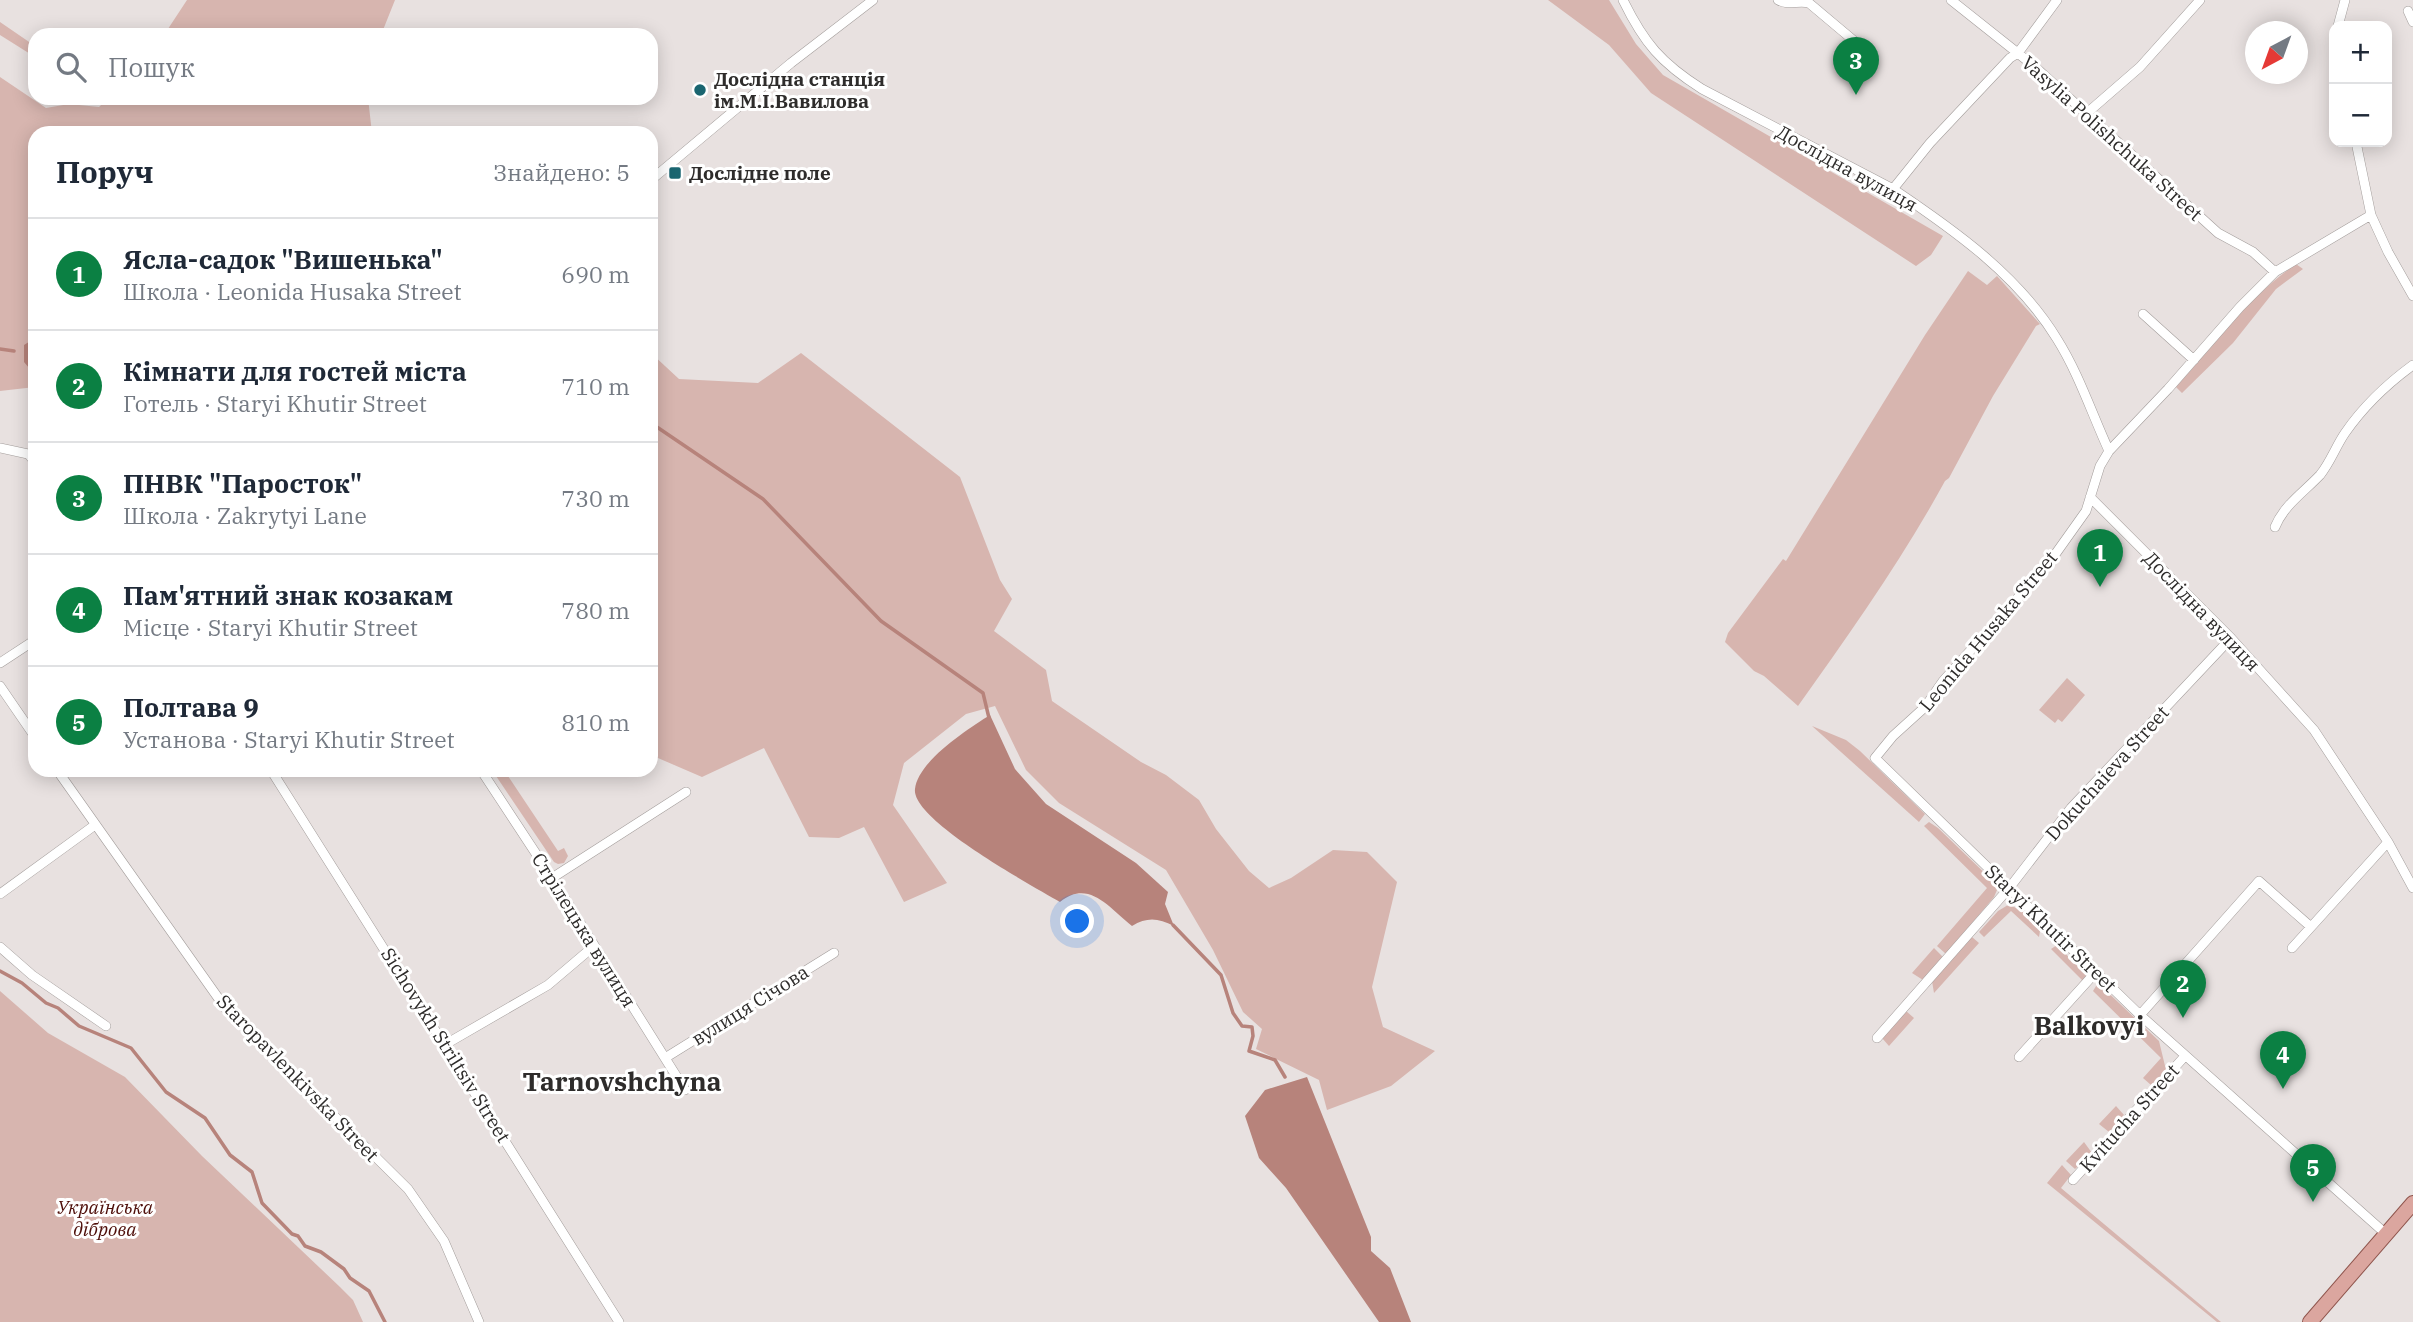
<!DOCTYPE html>
<html lang="uk">
<head>
<meta charset="utf-8">
<style>
	body { margin:0; font-family:"IBM Plex Serif",serif; background:#f2f2f3; color:#1f2937 }
	.controls { position:absolute; right:21px; top:21px; display:grid; overflow:hidden; border-radius:14px; box-shadow:0 4px 18px #0003 }
	.controls button { width:63px; height:63px; display:grid; place-items:center; padding:0; border:0; border-bottom:2px solid #e0e1e3; background:#fff; color:#1f2937; font:35px sans-serif }
	.compass { position:absolute; left:2245px; top:21px; width:63px; height:63px; border-radius:50%; background:#fff; box-shadow:0 4px 18px #0003; rotate:221deg }
	.you { position:absolute; left:1078px; top:922px; width:24px; height:24px; margin:-18px; border:5px solid #fff; border-radius:50%; background:#1a73e8; box-shadow:0 0 0 10px #1a73e833 }
	.badge { display:grid; place-items:center; width:46px; height:46px; border-radius:50%; background:#0b8043; color:#fff; font-size:23px; font-weight:700 }
	.pin { position:absolute; translate:-50% -58px; filter:drop-shadow(0 2px 4px #0008) }
	.pin::after { content:''; position:absolute; top:37px; width:24px; height:21px; background:inherit; clip-path:polygon(0 0,100% 0,50% 100%) }
	.list { margin:0; padding:0; list-style:none }
	h2 { display:flex; justify-content:space-between; align-items:center; height:91px; margin:0; padding:0 28px; font-size:30px }
	h2 small { font-size:23px; font-weight:400; color:#747a83 }
	.list li { display:grid; grid-template-columns:46px 1fr auto; gap:21px; align-items:center; box-sizing:border-box; height:112px; padding:0 28px; border-top:2px solid #e0e1e3 }
	.list b { display:block; font-size:26px; white-space:nowrap }
	.list p { margin:0; font-size:23px; white-space:nowrap; color:#747a83 }
	.list em { font-size:23px; font-style:normal; color:#747a83 }
	.icon { flex:none; width:38px; height:38px; fill:none; stroke:currentColor; stroke-width:2; stroke-linecap:round; stroke-linejoin:round }
	.map { position:relative; flex:none; width:2413px; height:1322px; overflow:hidden }
	.search { position:absolute; background:#fff; box-shadow:0 4px 18px #0003; left:28px; top:28px; width:630px; height:77px; display:flex; align-items:center; gap:18px; box-sizing:border-box; padding:0 24px; border-radius:21px; color:#747a83; font-size:26px }
	.panel { position:absolute; background:#fff; box-shadow:0 4px 18px #0003; left:28px; top:126px; width:630px; height:651px; border-radius:21px }
	.map>svg:first-child { display:block }
	.green { fill:#d7b5af }
	.water { fill:#b7837b }
	.lines { fill:none; stroke-linecap:round; stroke-linejoin:round }
	.stream { stroke:#b7837b; stroke-width:3.5 }
	.street-casing { stroke:#a39d9b; stroke-width:10 }
	.primary-casing { stroke:#8f554d; stroke-width:16 }
	.street { stroke:#fff; stroke-width:9 }
	.primary { stroke:#dba69f; stroke-width:14 }
	.poi-dot { fill:#1a6570; stroke:#fff; stroke-width:2.5 }
	.labels { text-anchor:middle; stroke-width:6; stroke-linejoin:round; paint-order:stroke }
	.poi-label { font-size:19px; font-weight:bold; fill:#2e2c2b; stroke:#fff; text-anchor:start }
	.street-label { font-size:19px; fill:#2e2c2b; stroke:#fff }
	.park-label { font-size:19px; font-style:italic; fill:#4e0e09; stroke:#fff }
	.district-label { font-size:26px; font-weight:bold; fill:#2e2c2b; stroke:#fff }
</style>
</head>
<body>
<div class="map">
<svg width="2413" height="1322" viewBox="0 0 2413 1322">
	<rect width="100%" height="100%" fill="#e8e1e0"/>
	<path class="green" d="M187,0H395L381,35H164Z
		M1548,0H1609L1636,44L1663,75L1943,236L1931,255L1916,266L1651,93L1609,45Z
		M0,22L35,46V57L0,35Z
		M0,77L46,108L69,104L99,107L108,98H368L372,133H35V387L0,391Z
		M2296,264L2303,269L2276,289L2233,343L2182,393L2176,387C2215,344 2248,297 2296,264Z
		M1968,271L1987,285L1997,276L2040,324L2036,326L1993,396L1949,478L1945,481C1902,560 1850,633 1798,706L1764,676L1754,671L1725,642L1728,633L1783,559L1786,561L1925,335Z
		M651,353L679,379L758,383L801,353L960,477L1000,580L1012,599L994,631L1046,670L1052,701L1141,762L1166,775L1199,800L1216,829L1249,871L1269,888L1291,878L1333,850L1367,852L1397,882L1372,987L1383,1027L1435,1051L1391,1086L1327,1110L1319,1080L1256,1049L1262,1029L1243,1012L1213,950L1166,870L1059,803L1026,770L995,706L966,714L904,763L893,805L947,883L904,902L864,827L839,838L809,837L764,748L702,777L651,755Z
		M2067,678L2085,695L2062,722L2058,719L2055,723L2039,710Z
		M1812,726L1846,740L1860,751L1925,814L1919,822Z
		M492,770H504L558,851L564,848L568,856L564,863L558,864L554,862Z
		M1929,822L1938,828L1995,883L1997,890L1994,897L1946,954L1937,946L1987,888L1924,826Z
		M2008,905C2021,908 2034,920 2040,931L2039,937L2011,911L1984,937L1979,932L1998,911Z
		M1972,937L1979,943L1934,993L1932,981Z
		M2057,945L2087,976L2064,1002L2082,980L2051,949Z
		M1934,948L1943,957L1923,980L1912,973Z
		M2098,983L2159,1041L2166,1070L2151,1085L2143,1078L2161,1058L2093,991Z
		M0,991L48,1033L125,1077L202,1156L340,1287L353,1300L363,1322H0Z
		M1906,1011L1914,1018L1889,1046L1882,1038Z
		M2116,1106L2124,1115L2109,1132L2099,1124Z
		M2084,1142L2092,1153L2075,1169L2066,1161Z
		M2062,1165L2071,1175L2061,1188L2221,1322H2217L2047,1183Z"/>
	<path class="water" d="M35,338V375L24,362V345Z
		M990,715L1015,769L1046,804L1136,863L1168,892L1165,904L1174,926C1158,918 1147,917 1132,926C1108,907 1089,879 1060,902C1033,886 911,820 915,789C918,761 968,729 990,715Z
		M1307,1077L1371,1237V1251L1390,1268L1411,1322H1379L1286,1188L1259,1158L1245,1116L1265,1090Z"/>
	<g class="lines">
		<path class="stream" d="M0,349L14,351
			M651,423L763,499L881,621L983,693L989,718
			M1173,925L1221,975L1233,1013L1242,1026L1252,1027L1253,1036L1249,1051L1275,1060L1285,1077
			M0,971L22,983L46,1003L58,1008L79,1026L131,1048L166,1092L205,1118L230,1155L252,1172L262,1203L292,1234L298,1236L305,1246L321,1252L344,1269L350,1278L369,1291L385,1322"/>
		<defs>
			<path id="street" d="M1623,0C1644,43 1661,63 1702,89L1893,189C1954,230 2018,275 2057,339C2079,374 2092,414 2109,451L2100,466L2086,511L2049,563L1943,681L1925,707L1893,736L1875,758L2140,1015L2386,1234
				M1778,0C1788,6 1799,0 1809,3L1859,45
				M1951,0L2034,66L2218,233L2253,252L2275,272
				M2408,11L2413,22
				M2338,26L2345,0
				M2087,113L2140,67L2200,0
				M2356,142L2371,215L2388,252L2413,296
				M651,180L791,63L873,0
				M1893,189L1930,143L2010,58L2018,53L2057,0
				M2143,314L2194,360
				M0,448L28,454L35,462
				M2109,451L2168,389L2240,307L2275,272L2371,215
				M2090,497L2231,638L2314,730L2388,842L2413,888
				M2275,527C2284,505 2304,492 2320,475C2330,463 2336,446 2345,433C2363,407 2387,384 2413,365
				M0,663L35,640
				M0,686L35,737
				M57,770L226,1009L408,1189L444,1241L479,1322
				M271,770L619,1322
				M481,770L552,878L685,1090
				M552,878L686,792
				M0,894L95,825
				M0,947L32,975L106,1026
				M2292,948L2388,842
				M2140,1015L2259,881L2311,927
				M1877,1038L2010,887L2071,808L2231,638
				M446,1044L548,985L594,946
				M2019,1057L2095,973
				M665,1058L834,953
				M2073,1180L2185,1056"/>
			<path id="primary" d="M2310,1322L2413,1203"/>
		</defs>
		<use href="#street" class="street-casing"/>
		<use href="#primary" class="primary-casing"/>
		<use href="#street" class="street"/>
		<use href="#primary" class="primary"/>
	</g>
	<g class="poi-dot">
		<circle cx="700" cy="90" r="7"/>
		<rect x="668" y="166" width="14" height="14" rx="3.5"/>
	</g>
	<g class="labels">
		<g class="poi-label">
			<text x="714" y="86">Дослідна станція<tspan x="714" dy="22">ім.М.І.Вавилова</tspan></text>
			<text x="689" y="180">Дослідне поле</text>
		</g>
		<g class="street-label">
			<text transform="translate(2112 138) rotate(42)" y="7">Vasylia Polishchuka Street</text>
			<text transform="translate(1847 168) rotate(29)" y="7">Дослідна вулиця</text>
			<text transform="translate(2202 611) rotate(46)" y="7">Дослідна вулиця</text>
			<text transform="translate(1988 631) rotate(-50)" y="7">Leonida Husaka Street</text>
			<text transform="translate(2107 773) rotate(-48)" y="7">Dokuchaieva Street</text>
			<text transform="translate(2051 928) rotate(44)" y="7">Staryi Khutir Street</text>
			<text transform="translate(584 930) rotate(58)" y="7">Стрілецька вулиця</text>
			<text transform="translate(750 1005) rotate(-32)" y="7">вулиця Січова</text>
			<text transform="translate(446 1045) rotate(58)" y="7">Sichovykh Striltsiv Street</text>
			<text transform="translate(298 1078) rotate(46)" y="7">Staropavlenkivska Street</text>
			<text transform="translate(2129 1118) rotate(-48)" y="7">Kvitucha Street</text>
		</g>
		<g class="park-label">
			<text x="105" y="1214">Українська<tspan x="105" dy="22">діброва</tspan></text>
		</g>
		<g class="district-label">
			<text x="2089" y="1035">Balkovyi</text>
			<text x="622" y="1091">Tarnovshchyna</text>
		</g>
	</g>
</svg>
<div class="controls">
<button>+</button>
<button>−</button>
</div>
<svg class="compass" viewBox="-18 -18 36 36"><path d="M0-13l5 13h-10z" fill="#e53935"/><path d="M0 13l5-13h-10z" fill="#747a83"/></svg>
<div class="you"></div>
<div class="pin badge" style="left:2100px;top:587px">1</div>
<div class="pin badge" style="left:2183px;top:1018px">2</div>
<div class="pin badge" style="left:1856px;top:95px">3</div>
<div class="pin badge" style="left:2283px;top:1089px">4</div>
<div class="pin badge" style="left:2313px;top:1202px">5</div>
<div class="search"><svg class="icon" aria-label="search" viewBox="0 0 24 24"><circle cx="10" cy="10" r="6"/><path d="M15 15l6 6"/></svg>Пошук</div>
<section class="panel">
<h2>Поруч<small>Знайдено: 5</small></h2>
<ul class="list">
<li><span class="badge">1</span><div><b>Ясла-садок &quot;Вишенька&quot;</b><p>Школа · Leonida Husaka Street</p></div><em>690 m</em></li>
<li><span class="badge">2</span><div><b>Кімнати для гостей міста</b><p>Готель · Staryi Khutir Street</p></div><em>710 m</em></li>
<li><span class="badge">3</span><div><b>ПНВК &quot;Паросток&quot;</b><p>Школа · Zakrytyi Lane</p></div><em>730 m</em></li>
<li><span class="badge">4</span><div><b>Пам'ятний знак козакам</b><p>Місце · Staryi Khutir Street</p></div><em>780 m</em></li>
<li><span class="badge">5</span><div><b>Полтава 9</b><p>Установа · Staryi Khutir Street</p></div><em>810 m</em></li>
</ul>
</section>
</div>
</body>
</html>
